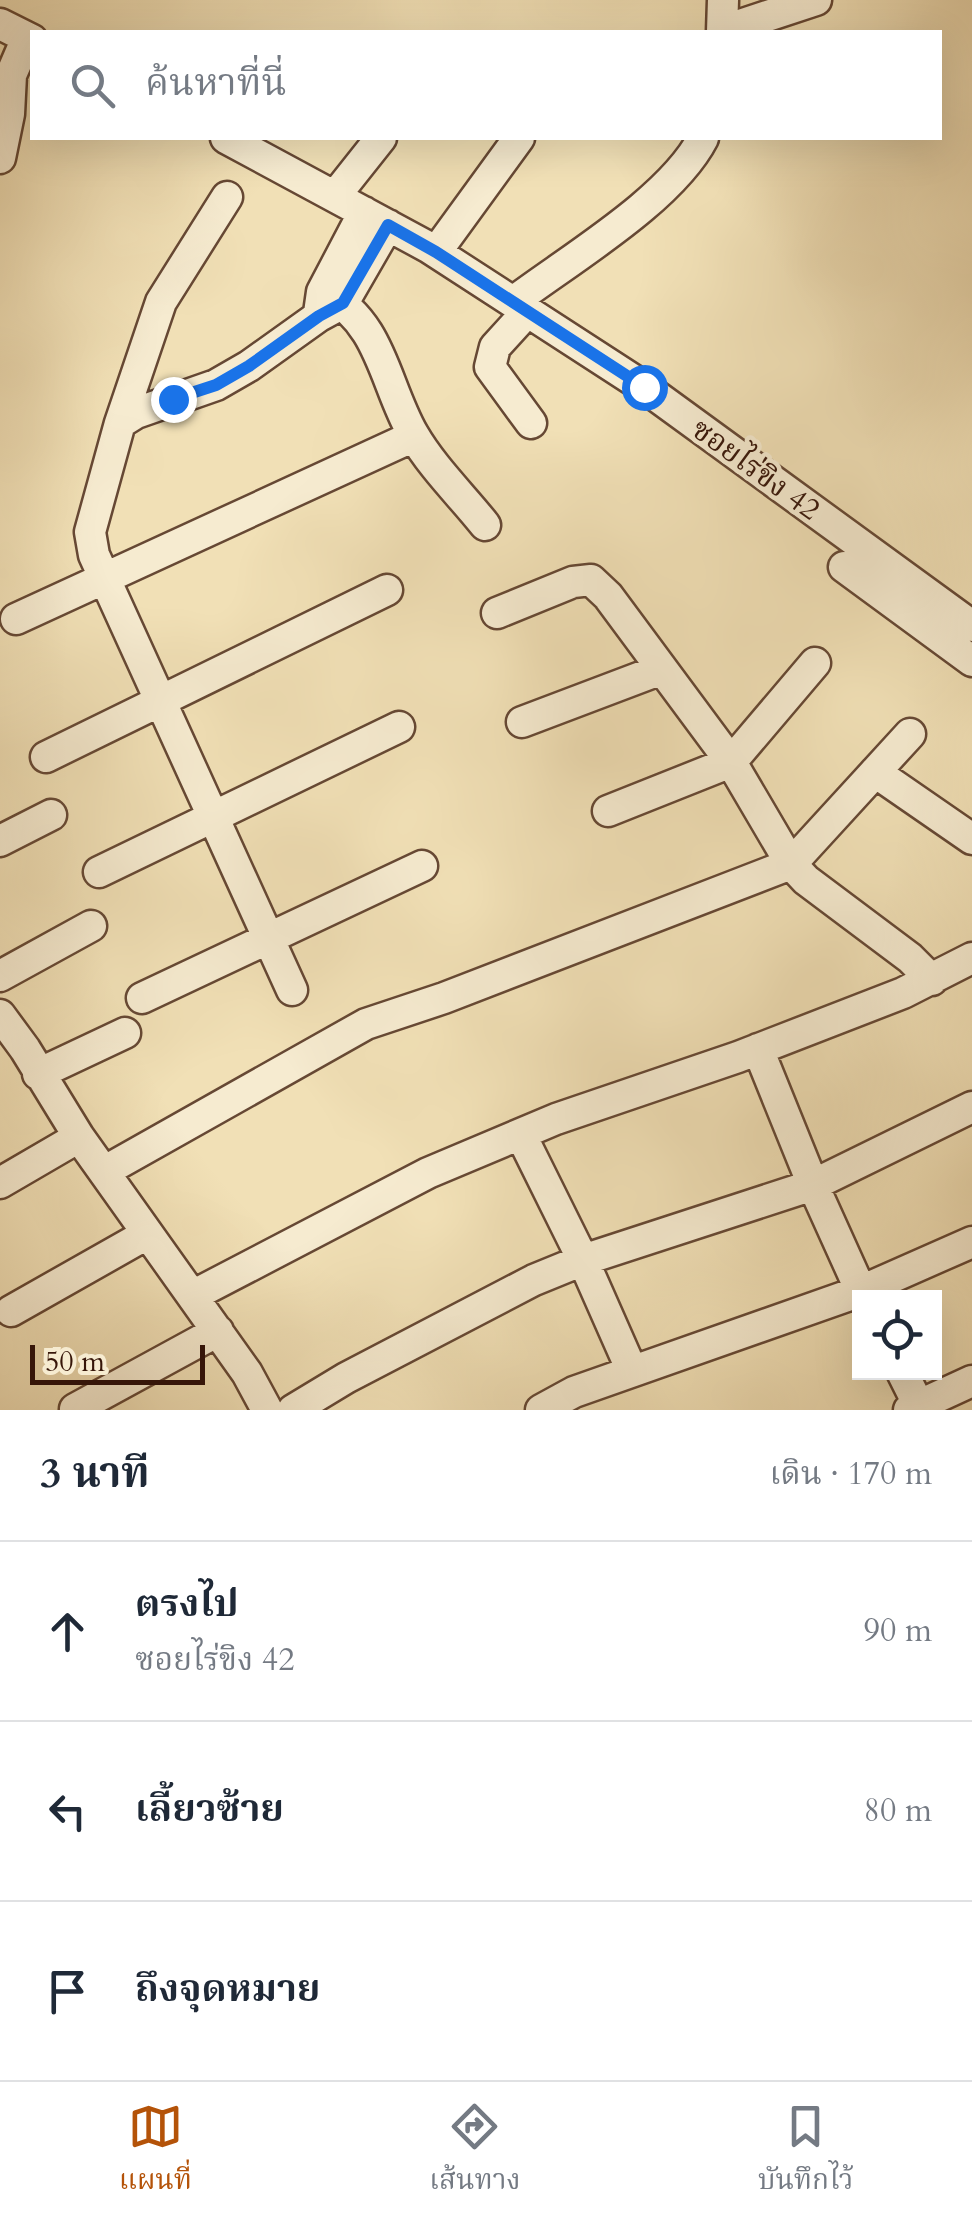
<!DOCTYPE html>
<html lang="th">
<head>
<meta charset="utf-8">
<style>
	body { margin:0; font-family:Cardo,"Noto Serif Thai",serif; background:#f6f6f7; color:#1f2937 }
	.controls { position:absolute; right:30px; bottom:30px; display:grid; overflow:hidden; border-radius:0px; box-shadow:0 10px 40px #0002 }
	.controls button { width:90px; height:90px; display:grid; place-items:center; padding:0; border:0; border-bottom:2px solid #e0e1e3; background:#fff; color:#1f2937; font:50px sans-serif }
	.scale { position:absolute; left:30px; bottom:25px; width:175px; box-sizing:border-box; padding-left:10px; border:5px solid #371609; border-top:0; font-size:28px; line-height:35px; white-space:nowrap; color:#371609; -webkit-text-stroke:8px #f6ebd0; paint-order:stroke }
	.stop { position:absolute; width:30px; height:30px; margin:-22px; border:8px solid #1a73e8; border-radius:50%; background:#fff }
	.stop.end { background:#1a73e8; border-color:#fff; box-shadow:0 2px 10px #0008 }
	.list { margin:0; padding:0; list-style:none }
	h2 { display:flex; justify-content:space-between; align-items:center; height:130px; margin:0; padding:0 40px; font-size:42px }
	h2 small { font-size:32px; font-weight:400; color:#747a83 }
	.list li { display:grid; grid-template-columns:65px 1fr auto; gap:30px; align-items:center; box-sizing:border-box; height:180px; padding:0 40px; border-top:2px solid #e0e1e3 }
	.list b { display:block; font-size:38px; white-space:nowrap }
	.list p { margin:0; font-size:32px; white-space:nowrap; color:#747a83 }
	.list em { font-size:32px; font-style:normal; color:#747a83 }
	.icon { flex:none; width:55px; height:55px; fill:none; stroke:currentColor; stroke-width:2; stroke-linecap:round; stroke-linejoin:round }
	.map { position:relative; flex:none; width:972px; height:1410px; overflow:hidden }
	.search { position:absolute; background:#fff; box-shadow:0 10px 40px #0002; left:30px; right:30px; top:30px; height:110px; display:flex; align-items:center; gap:25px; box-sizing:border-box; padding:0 35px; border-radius:0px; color:#747a83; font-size:38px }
	.sheet { height:670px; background:#fff }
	nav { display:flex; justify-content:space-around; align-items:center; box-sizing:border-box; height:140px; border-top:2px solid #e0e1e3; background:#fff; font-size:28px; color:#747a83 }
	nav a { display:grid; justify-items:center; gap:5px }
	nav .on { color:#b45309 }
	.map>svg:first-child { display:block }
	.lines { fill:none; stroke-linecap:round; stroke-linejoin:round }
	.minor-casing { stroke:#664834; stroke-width:35 }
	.minor { stroke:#f6ebd0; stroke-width:30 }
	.route { stroke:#1a73e8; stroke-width:12 }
	.labels { text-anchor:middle; stroke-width:9; stroke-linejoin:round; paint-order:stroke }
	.street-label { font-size:30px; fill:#371609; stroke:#f6ebd0 }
</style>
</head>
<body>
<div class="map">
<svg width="972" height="1410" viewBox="0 0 972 1410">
	<rect width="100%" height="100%" fill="#f1e0b6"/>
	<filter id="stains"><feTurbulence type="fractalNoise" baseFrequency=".002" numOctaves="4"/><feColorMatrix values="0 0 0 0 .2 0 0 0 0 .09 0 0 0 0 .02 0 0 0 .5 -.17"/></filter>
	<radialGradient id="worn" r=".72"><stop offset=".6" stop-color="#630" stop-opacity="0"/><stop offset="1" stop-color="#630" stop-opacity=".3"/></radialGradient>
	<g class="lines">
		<defs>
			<path id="minor" d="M0,24L32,40
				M722,31L816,0
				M722,32L723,0
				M226,138L428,247L644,387L972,626
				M0,158L9,114L11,75L27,38
				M335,196L381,138
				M436,252L519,138
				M325,293C382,323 384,383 413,434C432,467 462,496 485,525
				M513,302C570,259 671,200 703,138
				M527,312L495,347L490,367L531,423
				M319,313L322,292L364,212
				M120,423L161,302L227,197
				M844,567L972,661
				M497,613L573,582L591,580L608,596L731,762L791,864L806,880L910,958L932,980
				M16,619L414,436
				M522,722L662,669
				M46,757L387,590
				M875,772L972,839
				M608,811L731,762L815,663
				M0,841L51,815
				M99,872L399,727
				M0,976L91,926
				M292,990L94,555L90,532L120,423L136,413L216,385L249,366L319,316L343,303L388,225
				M142,998L422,866
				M0,1015L25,1049L79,1137L247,1373L267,1410
				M758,1049L813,1185L864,1298
				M38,1074L125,1033
				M521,1135L583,1260L632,1371
				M105,1171L366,1024L444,998L791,864L910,734
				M0,1183L79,1137
				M194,1295L428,1173L556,1119L738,1057L903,993L972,958
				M11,1311L147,1234
				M902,1372L919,1406
				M75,1409L218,1331
				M293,1410L346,1378L534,1280L583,1260L813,1185L972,1107
				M541,1410L574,1392L861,1291L972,1242
				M909,1410L972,1381"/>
		</defs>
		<use href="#minor" class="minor-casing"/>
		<use href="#minor" class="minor"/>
	</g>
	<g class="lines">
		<path class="route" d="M173,399L216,385L249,366L319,316L343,303L388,225L436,252L644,387"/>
	</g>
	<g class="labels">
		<g class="street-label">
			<text transform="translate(756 469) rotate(36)" y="10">ซอยไร่ขิง 42</text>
		</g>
	</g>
	<rect width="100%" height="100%" filter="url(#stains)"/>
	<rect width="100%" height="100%" fill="url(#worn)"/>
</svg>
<div class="controls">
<button><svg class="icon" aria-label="locate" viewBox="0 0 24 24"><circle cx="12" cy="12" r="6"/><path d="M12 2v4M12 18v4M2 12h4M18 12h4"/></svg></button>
</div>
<div class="scale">50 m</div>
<div class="stop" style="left:644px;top:387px"></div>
<div class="stop end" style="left:173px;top:399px"></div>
<div class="search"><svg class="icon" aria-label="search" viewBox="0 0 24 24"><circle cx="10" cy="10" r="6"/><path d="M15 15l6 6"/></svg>ค้นหาที่นี่</div>
</div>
<section class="sheet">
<h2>3 นาที<small>เดิน · 170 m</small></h2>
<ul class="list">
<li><svg class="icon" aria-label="ahead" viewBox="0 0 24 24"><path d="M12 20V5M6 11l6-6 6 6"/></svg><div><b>ตรงไป</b><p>ซอยไร่ขิง 42</p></div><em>90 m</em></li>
<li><svg class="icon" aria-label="left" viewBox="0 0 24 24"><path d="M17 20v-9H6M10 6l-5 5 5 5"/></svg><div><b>เลี้ยวซ้าย</b></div><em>80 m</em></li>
<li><svg class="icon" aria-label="arrive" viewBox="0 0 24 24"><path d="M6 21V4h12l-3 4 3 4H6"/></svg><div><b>ถึงจุดหมาย</b></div></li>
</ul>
</section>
<nav>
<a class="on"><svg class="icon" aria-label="map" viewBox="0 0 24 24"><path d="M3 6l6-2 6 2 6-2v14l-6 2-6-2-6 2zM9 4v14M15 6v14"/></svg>แผนที่</a>
<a><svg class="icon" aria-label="directions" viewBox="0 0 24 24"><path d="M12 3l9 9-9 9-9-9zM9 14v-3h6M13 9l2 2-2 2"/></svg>เส้นทาง</a>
<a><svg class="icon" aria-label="saved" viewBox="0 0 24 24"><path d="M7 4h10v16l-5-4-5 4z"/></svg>บันทึกไว้</a>
</nav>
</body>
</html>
